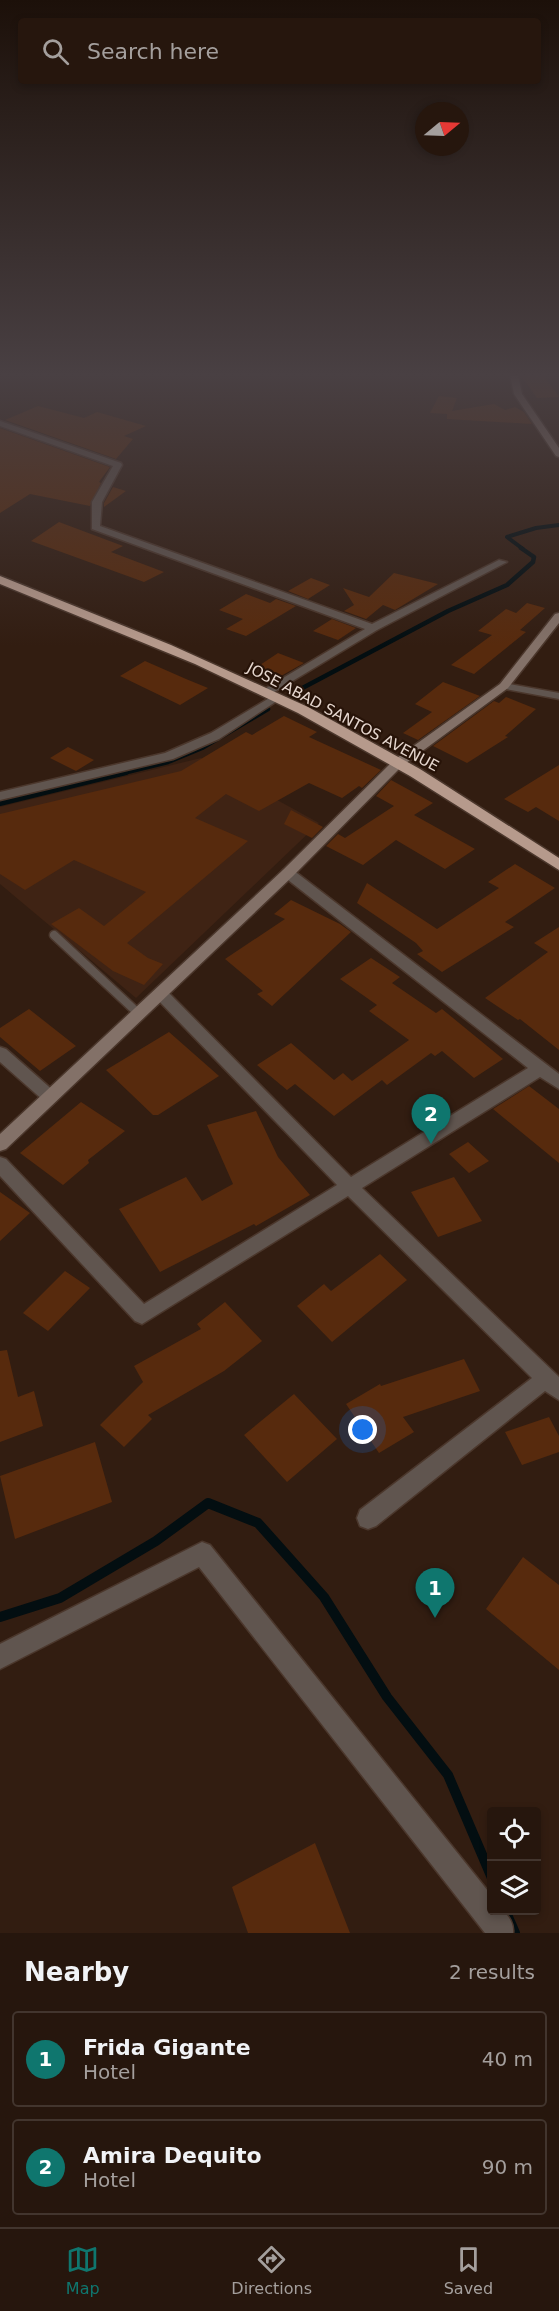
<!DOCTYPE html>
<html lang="en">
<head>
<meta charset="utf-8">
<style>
	body { margin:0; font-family:"DejaVu Sans",sans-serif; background:#2e1f16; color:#f1f3f6 }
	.controls { position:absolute; right:18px; bottom:18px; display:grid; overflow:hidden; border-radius:6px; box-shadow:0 3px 9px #0003 }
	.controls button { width:54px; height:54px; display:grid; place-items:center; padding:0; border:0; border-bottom:2px solid #42352e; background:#26160d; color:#f1f3f6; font:30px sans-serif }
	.compass { position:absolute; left:415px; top:102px; width:54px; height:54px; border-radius:50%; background:#26160d; box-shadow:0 3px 9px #0003; rotate:71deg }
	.you { position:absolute; left:363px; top:1430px; width:21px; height:21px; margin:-15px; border:4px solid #fff; border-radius:50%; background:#1a73e8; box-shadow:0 0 0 9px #1a73e833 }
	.badge { display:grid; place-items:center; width:39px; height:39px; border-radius:50%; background:#0f766e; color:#fff; font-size:20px; font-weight:700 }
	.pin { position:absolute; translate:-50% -50px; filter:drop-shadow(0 2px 3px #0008) }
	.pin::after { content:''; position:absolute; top:32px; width:21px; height:18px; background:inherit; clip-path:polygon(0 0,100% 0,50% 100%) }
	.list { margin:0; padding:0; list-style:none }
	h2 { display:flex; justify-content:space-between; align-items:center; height:78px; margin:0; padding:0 24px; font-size:26px }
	h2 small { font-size:20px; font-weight:400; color:#a49f9d }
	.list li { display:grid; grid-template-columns:39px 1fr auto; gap:18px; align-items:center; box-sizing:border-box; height:96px; margin:0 12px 12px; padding:0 12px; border:2px solid #42352e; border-radius:6px }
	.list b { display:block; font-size:22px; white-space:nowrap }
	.list p { margin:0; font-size:20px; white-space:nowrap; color:#a49f9d }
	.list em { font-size:20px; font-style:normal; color:#a49f9d }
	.icon { flex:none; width:33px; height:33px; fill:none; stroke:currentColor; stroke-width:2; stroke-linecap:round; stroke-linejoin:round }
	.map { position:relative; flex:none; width:559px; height:1933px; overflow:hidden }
	.search { position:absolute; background:#26160d; box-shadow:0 3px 9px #0003; left:18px; right:18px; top:18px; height:66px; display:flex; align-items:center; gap:15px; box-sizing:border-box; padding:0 21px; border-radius:6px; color:#a49f9d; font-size:22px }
	.sheet { height:294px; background:#26160d }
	nav { display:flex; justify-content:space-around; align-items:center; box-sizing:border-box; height:84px; border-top:2px solid #42352e; background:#26160d; font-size:16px; color:#a49f9d }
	nav a { display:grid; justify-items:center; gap:3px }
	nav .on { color:#0f766e }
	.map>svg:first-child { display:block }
	.built { fill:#3f2314 }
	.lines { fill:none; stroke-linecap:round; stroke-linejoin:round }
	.stream-far3 { stroke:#030e11; stroke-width:4 }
	.stream-far2 { stroke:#030e11; stroke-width:4.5 }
	.stream-far1 { stroke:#030e11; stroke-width:6 }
	.stream { stroke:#030e11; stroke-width:10 }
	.building { fill:#572a0d }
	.lane-casing { stroke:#4b372c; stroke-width:11 }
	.street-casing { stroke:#4b372c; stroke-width:3 }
	.secondary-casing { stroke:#4b372c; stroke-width:3 }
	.highway-casing { stroke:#4b372c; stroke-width:3 }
	.lane { stroke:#60554f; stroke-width:8 }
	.street { fill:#60554f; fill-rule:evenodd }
	.secondary { fill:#837168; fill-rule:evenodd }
	.highway { fill:#b69a8c; fill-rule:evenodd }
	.labels { text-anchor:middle; stroke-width:4.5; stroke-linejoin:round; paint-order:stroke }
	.far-street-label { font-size:15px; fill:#e6d7cf; stroke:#271308 }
</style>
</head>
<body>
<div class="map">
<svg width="559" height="1933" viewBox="0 0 559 1933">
	<rect width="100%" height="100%" fill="#321d11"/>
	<path class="built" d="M201,758L319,823L136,998L0,884V807Z"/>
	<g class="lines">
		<path class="stream-far3" d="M523,549L507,537L536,528L559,525"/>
		<path class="stream-far2" d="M293,693L448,611L507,585L533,562L534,557L521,548
			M119,774L168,762L202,748L268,709"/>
		<path class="stream-far1" d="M0,803L126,772"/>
		<path class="stream" d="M0,1617L60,1598L156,1541L208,1503L258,1523L324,1597L387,1697L448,1775L492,1878
			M505,1910L515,1933"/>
	</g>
	<path class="building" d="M521,376H544L559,397L537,398Z
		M439,396L457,398L452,411L494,404L505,410L515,407L524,412L532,424L447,419V414L430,413Z
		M38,406L84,418L97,412L146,426L124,436L133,439L116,459L5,420Z
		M0,428L110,467L99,482L101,483L90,506L30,494L0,513Z
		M113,487L126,491L104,507V503Z
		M59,522L123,546L111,552L164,572L144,582L31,541Z
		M394,573L438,584L395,610L383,605L366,619L344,611L354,605L343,588L369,597Z
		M311,578L330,585L308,599L288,591Z
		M246,594L270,603L276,599L296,606L246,636L226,629L243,619L219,610Z
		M527,603L545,608L520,630L526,632L474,674L451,665L492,635L478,631L506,609L516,613Z
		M332,619L356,628L338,640L313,631Z
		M278,653L304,663L281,676L257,667Z
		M145,661L186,679L208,688L180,705L120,676Z
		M443,682L480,696L418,740L403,733L432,712L415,704Z
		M506,697L536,709L505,736L508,737L467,763L433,746L494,701L499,703Z
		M284,716L317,732L309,737L381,770L362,788L359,786L342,798L309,783L259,811L226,794L195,818L248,841L127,943L148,958L163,964L144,985L113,971L51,924L79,908L104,926L146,892L74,860L25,890L0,874V814L181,771L246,732L252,735Z
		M68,747L94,760L76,771L50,758Z
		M559,765V821L536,807L528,812L504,799Z
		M391,780L433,803L414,815L475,849L445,869L396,840L363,865L326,846L338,834L345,838L394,806L376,796Z
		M291,810L323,827L312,838L284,824Z
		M515,864L555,888L505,922L514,927L442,972L417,954L423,951L416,943L357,903L367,883L437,929L499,888L488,882Z
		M291,900L340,924L351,932L272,1006L257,994L263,991L225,959L285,919L274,914Z
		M559,927V1050L520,1019L518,1020L485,998L548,952L534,943Z
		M371,958L400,977L392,983L436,1013L442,1009L503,1059L474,1078L442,1051L435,1056L431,1053L387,1085L382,1080L334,1116L295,1084L287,1090L257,1065L291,1043L334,1080L343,1073L352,1081L409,1040L369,1011L377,1005L340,979Z
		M29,1009L76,1046L40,1071L0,1037V1028Z
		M169,1032L219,1076L158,1115H153L106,1070Z
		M529,1086L559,1109V1163L493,1109Z
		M81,1102L125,1131L88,1160L89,1163L63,1185L20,1153Z
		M256,1111L278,1157L310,1195L256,1226L254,1224L160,1272L119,1209L186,1177L202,1201L233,1184L207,1125Z
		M468,1142L489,1161L469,1173L449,1154Z
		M454,1177L482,1221L438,1237L411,1192Z
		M0,1192L30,1213L0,1241Z
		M380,1254L407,1280L332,1342L297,1306L324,1284L331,1291Z
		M65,1271L90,1288L48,1331L23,1313Z
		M225,1302L262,1341L224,1371L148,1415L152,1419L124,1447L100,1425L143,1382L134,1366L201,1329L197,1324Z
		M7,1350L18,1397L34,1391L43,1426L0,1442V1351Z
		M464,1359L480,1391L403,1417L414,1432L379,1453L346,1404L380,1384L381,1386Z
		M294,1394L337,1439L287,1482L244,1435Z
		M549,1417L559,1436V1452L522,1465L505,1432Z
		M95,1442L112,1502L15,1539L0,1476Z
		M523,1557L559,1585V1670L486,1609Z
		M315,1843L350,1933H248L232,1887Z"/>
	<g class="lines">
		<defs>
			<path id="lane" d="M54,935L139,1014"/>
			<path id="street" d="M0,421L121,463L122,465L102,502L100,526L372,624L499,560L507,562L377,630L271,694H263V690L365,629L92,529V502L113,466L0,426Z
				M504,683L559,693V699L500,688V684Z
				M276,694L280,695V699L219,739L173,759L0,800V792L165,753L211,733Z
				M288,869L293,870L559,1074V1089L540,1077L362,1188L559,1377V1400L545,1391L376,1526L368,1529L360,1526L357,1518L360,1510L532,1378L348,1196L142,1324L135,1321L0,1176V1157L6,1159L144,1304L337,1185L156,998L153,994L156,990H166L351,1177L528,1068L283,876L281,873L283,870Z
				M0,1047L6,1049L56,1093L58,1097L56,1101H44L0,1062Z
				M202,1542L210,1545L492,1896V1910H503C509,1917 514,1924 513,1933H485L199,1567L0,1669V1644Z"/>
			<path id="secondary" d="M510,375H518L522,394L559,448V457L556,456L514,394Z
				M559,613V623L508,688L402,766L293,876L6,1149L0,1151V1134L283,870L394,760L500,684L555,614Z"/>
			<path id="highway" d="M0,576L171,645L308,707L420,769L559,858V870L410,776L298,713L195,664L0,584Z"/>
		</defs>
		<use href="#lane" class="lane-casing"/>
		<use href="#street" class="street-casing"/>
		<use href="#secondary" class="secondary-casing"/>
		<use href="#highway" class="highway-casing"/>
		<use href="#lane" class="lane"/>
		<use href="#street" class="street"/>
		<use href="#secondary" class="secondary"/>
		<use href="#highway" class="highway"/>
	</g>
	<linearGradient id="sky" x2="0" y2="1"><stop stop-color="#1c1009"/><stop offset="0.58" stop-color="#494043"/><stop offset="1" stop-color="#494043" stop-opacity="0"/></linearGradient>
	<rect width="559" height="646" fill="url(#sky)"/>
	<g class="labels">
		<g class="far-street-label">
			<text transform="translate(343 717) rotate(28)" y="5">JOSE ABAD SANTOS AVENUE</text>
		</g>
	</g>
</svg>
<div class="controls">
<button><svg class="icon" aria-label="locate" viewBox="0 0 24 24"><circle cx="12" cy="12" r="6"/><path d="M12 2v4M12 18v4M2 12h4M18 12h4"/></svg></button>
<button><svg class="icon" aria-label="layers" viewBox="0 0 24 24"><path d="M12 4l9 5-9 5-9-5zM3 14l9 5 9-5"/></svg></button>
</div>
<svg class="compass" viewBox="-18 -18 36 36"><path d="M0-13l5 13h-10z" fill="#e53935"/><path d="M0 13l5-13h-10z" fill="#a49f9d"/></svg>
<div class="you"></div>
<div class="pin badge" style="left:435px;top:1618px">1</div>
<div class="pin badge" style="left:431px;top:1144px">2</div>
<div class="search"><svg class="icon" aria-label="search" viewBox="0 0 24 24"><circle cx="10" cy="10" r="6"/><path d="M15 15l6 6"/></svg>Search here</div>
</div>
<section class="sheet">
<h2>Nearby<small>2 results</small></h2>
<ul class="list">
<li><span class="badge">1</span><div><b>Frida Gigante</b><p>Hotel</p></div><em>40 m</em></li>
<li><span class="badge">2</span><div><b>Amira Dequito</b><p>Hotel</p></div><em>90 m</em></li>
</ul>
</section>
<nav>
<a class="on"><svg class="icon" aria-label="map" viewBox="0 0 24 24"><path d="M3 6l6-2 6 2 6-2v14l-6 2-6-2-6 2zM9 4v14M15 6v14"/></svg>Map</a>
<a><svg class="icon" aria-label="directions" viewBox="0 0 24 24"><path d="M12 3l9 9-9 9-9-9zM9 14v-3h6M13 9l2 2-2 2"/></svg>Directions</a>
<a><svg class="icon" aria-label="saved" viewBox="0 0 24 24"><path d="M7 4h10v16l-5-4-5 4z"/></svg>Saved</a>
</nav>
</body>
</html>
